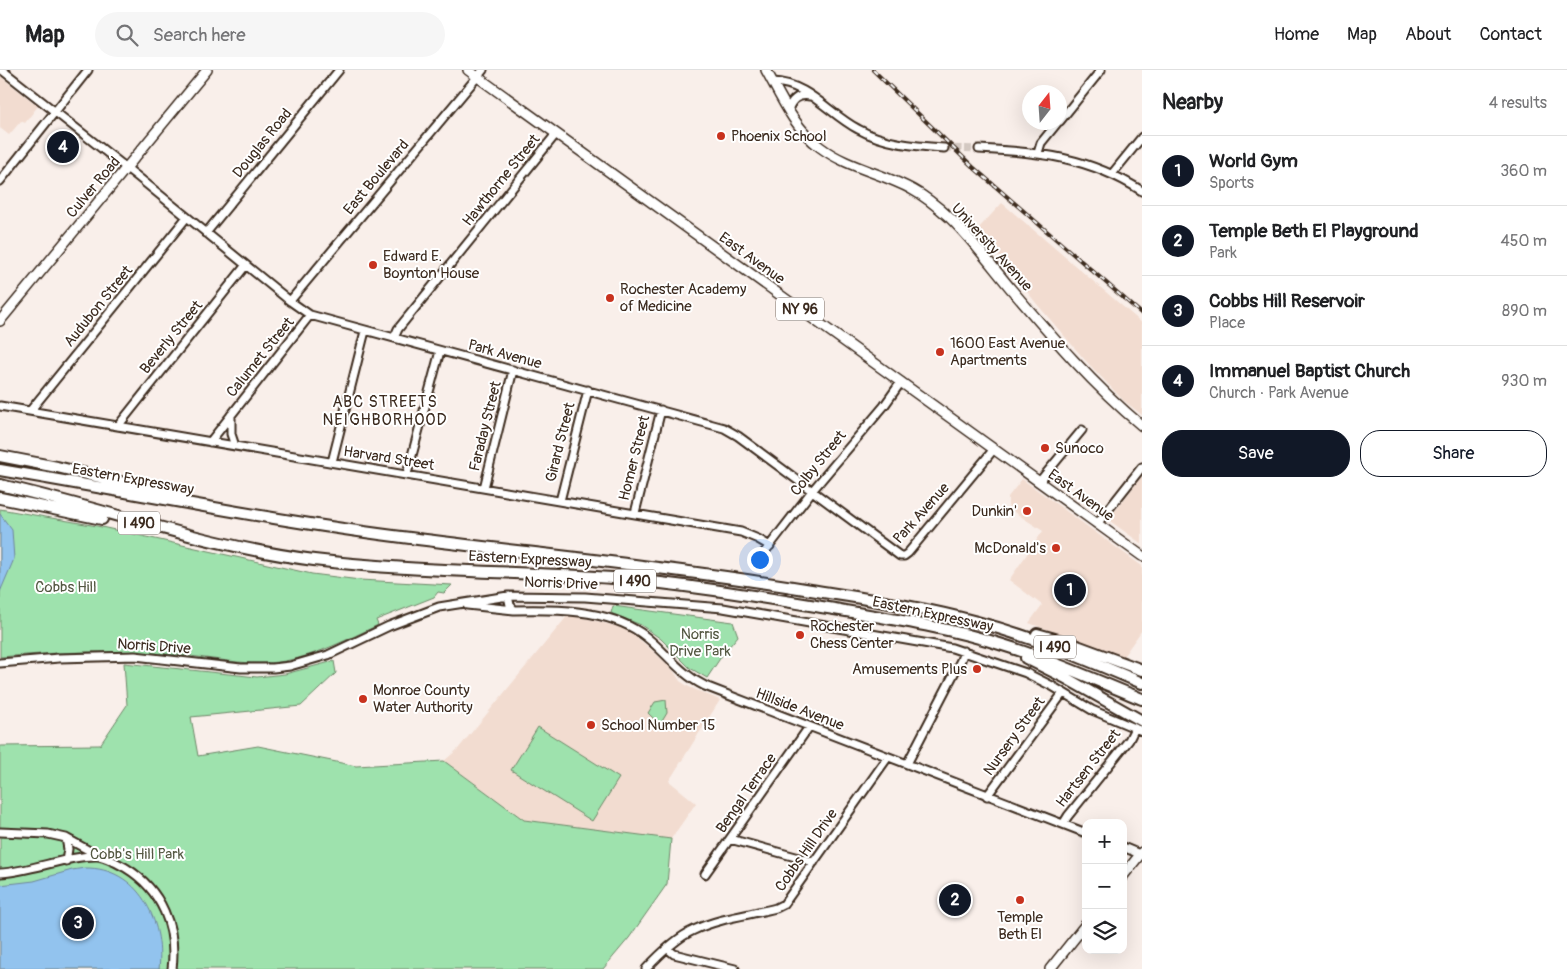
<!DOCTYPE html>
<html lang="en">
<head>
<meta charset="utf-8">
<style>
	body { margin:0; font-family:Pangolin,sans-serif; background:#f6f6f6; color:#202124 }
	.controls { position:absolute; right:15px; bottom:15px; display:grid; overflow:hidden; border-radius:10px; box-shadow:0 5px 20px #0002 }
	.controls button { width:45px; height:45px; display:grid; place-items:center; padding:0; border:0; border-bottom:1px solid #e0e0e0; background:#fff; color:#202124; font:25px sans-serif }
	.compass { position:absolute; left:1022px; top:15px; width:45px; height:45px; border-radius:50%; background:#fff; box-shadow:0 5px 20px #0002; rotate:17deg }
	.you { position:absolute; left:759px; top:489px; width:18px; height:18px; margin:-12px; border:4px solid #fff; border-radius:50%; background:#1a73e8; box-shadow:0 0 0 8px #1a73e833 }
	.badge { display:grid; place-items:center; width:32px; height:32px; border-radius:50%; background:#111827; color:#fff; font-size:16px; font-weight:700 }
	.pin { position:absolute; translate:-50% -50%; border:2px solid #fff; box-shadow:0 1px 5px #0006 }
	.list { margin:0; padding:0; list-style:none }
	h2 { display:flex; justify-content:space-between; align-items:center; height:65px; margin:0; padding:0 20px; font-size:21px }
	h2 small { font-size:16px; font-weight:400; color:#757577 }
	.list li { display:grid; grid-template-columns:32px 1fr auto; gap:15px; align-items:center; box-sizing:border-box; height:70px; padding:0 20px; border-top:1px solid #e0e0e0 }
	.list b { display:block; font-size:19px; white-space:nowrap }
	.list p { margin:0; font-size:16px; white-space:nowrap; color:#757577 }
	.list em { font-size:16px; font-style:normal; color:#757577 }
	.actions { display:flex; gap:10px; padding:15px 20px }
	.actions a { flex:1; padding:11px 0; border:1px solid #111827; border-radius:20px; text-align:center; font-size:18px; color:#111827 }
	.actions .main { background:#111827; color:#fff }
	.icon { flex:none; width:28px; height:28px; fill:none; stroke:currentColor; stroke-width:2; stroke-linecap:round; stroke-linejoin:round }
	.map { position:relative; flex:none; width:1142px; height:899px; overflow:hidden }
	header { display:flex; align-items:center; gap:30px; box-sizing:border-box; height:70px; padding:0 25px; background:#fff; border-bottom:1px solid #e0e0e0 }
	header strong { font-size:24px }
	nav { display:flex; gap:28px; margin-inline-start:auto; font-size:18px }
	.search { width:350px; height:45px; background:#f6f6f6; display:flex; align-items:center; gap:12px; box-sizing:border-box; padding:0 18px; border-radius:28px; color:#757577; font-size:19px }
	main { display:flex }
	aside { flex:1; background:#fff }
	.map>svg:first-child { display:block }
	.built { fill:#f2dcd0 }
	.green { fill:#9ee2ad; stroke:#6c8666 }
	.water { fill:#92c3ee; stroke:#6f869b }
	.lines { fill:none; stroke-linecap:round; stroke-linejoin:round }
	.minor-tunnel { stroke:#d3c8c1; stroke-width:7; stroke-dasharray:7 3.5; stroke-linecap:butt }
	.minor-casing { stroke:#3b2a1e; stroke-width:11 }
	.major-casing { stroke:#3b2a1e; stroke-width:12 }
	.highway-casing { stroke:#3b2a1e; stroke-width:14 }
	.minor { stroke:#fff; stroke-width:7 }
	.major { stroke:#fff; stroke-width:9 }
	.highway { stroke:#fff; stroke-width:10 }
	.rail-casing { stroke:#3b2a1e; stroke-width:4 }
	.rail { stroke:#fff; stroke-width:2; stroke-dasharray:5.5; stroke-linecap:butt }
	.poi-dot { fill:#c8321e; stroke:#fff; stroke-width:2 }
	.labels { text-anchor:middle; stroke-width:4; stroke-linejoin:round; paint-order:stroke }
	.shield { fill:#fff; stroke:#766a62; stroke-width:1 }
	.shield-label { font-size:14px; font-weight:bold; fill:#3b2a1e }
	.poi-label { font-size:15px; fill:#3b2a1e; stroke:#fff; text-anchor:start }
	.street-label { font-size:15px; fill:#3b2a1e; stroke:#fff }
	.park-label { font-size:15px; fill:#545842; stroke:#fff }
	.neighbourhood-label { font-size:16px; letter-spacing:1px; fill:#3b2a1e; stroke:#fff }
</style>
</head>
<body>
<header>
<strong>Map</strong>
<div class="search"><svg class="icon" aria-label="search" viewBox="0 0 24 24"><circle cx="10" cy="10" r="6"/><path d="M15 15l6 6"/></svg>Search here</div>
<nav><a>Home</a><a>Map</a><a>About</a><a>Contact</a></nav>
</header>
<main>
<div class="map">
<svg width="1142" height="899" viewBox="0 0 1142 899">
	<rect width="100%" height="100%" fill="#f9efea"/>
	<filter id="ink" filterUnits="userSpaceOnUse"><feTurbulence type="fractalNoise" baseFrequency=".02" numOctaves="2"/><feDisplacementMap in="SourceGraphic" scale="10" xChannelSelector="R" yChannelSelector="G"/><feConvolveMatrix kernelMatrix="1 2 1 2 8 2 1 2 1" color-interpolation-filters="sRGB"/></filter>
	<g filter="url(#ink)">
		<path class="built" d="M0,6L38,36L25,53L21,51L9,65L0,58Z
			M1002,133L1142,253V345L1123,330L1085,290L1036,233L978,159Z
			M1142,406V474L1110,451L1109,449Z
			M1022,409L1142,496V560L1122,588L1029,553L1042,535L1009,510L1043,461L1014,442L1008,436V427Z
			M569,544L627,559L655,583L673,600L680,611L689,617L720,630L669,711L696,733L671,769L524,750L444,691L458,679Z"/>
		<path class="green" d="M0,439L97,456L312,504L360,510L452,515L444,523L438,522L434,527L376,550L378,555C348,569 318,585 285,591C249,597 215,588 179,585C120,579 59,582 0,587Z
			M613,536L733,552L738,566L723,584L707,608L690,598L661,569L641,555L611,543Z
			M334,591L336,603L301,636L191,647L198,686L258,676L356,696L444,691L524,750L671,769L667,814L629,868L603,899H0V676L100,675L127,635L124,593L257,607L285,604Z
			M666,630L667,643L661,653H658L648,643L655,632Z
			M538,657L619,708L592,751L511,700Z
			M947,820L968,827L964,839L943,833Z"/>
		<path class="water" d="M0,444L12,460L14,489L0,522Z
			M85,798C138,797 165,851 159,899H0V815L34,811L72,800Z"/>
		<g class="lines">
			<path class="minor-tunnel" d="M944,78L979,79"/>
			<defs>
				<path id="minor" d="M2,0L138,107L290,231L310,245L724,358L738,366L900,486H904L908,483L994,379
					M773,12C808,13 829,44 858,59C885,74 914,76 944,78
					M788,40C792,29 798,24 810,26
					M1060,51L1101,0
					M979,79C1040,82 1089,87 1142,121
					M1038,83L1041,73L1058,52
					M1112,104L1142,67
					M0,111L88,0
					M206,163L339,0
					M290,231L483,0
					M394,268L398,259L556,64
					M0,336L741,462L758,469L770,476
					M30,341L187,147
					M231,345V364L235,376
					M118,356L246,195
					M210,372L310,245
					M332,392L365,261
					M407,404L440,281
					M1039,412L1082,360
					M484,418L513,300
					M560,431L588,320
					M635,443L661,340
					M1097,454L1142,397
					M757,492L812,421L884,336L901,312
					M508,526L510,535L514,540C554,539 606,539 641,563C664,579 678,603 705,616L1086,763
					M467,535L514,540
					M0,593L59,588L135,586L241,598H273L290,596L328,585L389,556L439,537L508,526L585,527L723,538L952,578L1026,603L1052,616L1092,640L1142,661
					M907,694L961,590L964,581
					M987,726L1063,623
					M1063,754L1068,746L1129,670L1135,658
					M0,762L48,764L66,768L99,786
					M730,769L814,792
					M1123,777L1142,785
					M66,791L68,779L66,768
					M0,803C31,802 68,785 98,786C107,787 117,793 126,798C162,820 177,858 172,899
					M705,804L809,657
					M668,879L674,884L735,899
					M646,899C659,885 676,868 694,860C719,848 749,845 776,838L784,834L888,687"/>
				<path id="major" d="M468,0L1142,486
					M766,0C781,27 794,58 820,77C848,98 883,103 913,120C926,127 938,137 949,147C972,169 991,195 1011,219C1052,267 1093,315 1142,356
					M0,251L207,0
					M1123,806L1142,782
					M1050,899L1086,854"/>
				<path id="highway" d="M0,386L57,397L184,427
					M0,400C137,423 272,451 410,468C544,485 678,498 811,520C866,529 923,537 977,552C1034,567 1088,590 1142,613
					M0,415C106,439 205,476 314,490C413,502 513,501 613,508C681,514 749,525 816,536C880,547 944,556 1006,576C1052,590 1097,611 1142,629
					M0,428L102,449
					M1037,564L1069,573L1142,600
					M1026,588L1064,607L1142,651"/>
			</defs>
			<use href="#minor" class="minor-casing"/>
			<use href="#major" class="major-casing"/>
			<use href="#highway" class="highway-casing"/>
			<use href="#minor" class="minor"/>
			<use href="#major" class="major"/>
			<use href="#highway" class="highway"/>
			<defs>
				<path id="rail" d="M873,0L973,97L1142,244"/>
			</defs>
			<use href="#rail" class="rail-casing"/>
			<use href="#rail" class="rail"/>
		</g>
	</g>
	<g class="poi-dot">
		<circle cx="721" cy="66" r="5"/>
		<circle cx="373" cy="195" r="5"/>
		<circle cx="610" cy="228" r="5"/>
		<circle cx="940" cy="282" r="5"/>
		<circle cx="1045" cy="378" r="5"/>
		<circle cx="1027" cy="441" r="5"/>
		<circle cx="1056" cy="478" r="5"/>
		<circle cx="800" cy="565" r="5"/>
		<circle cx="977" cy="599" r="5"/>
		<circle cx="363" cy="629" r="5"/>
		<circle cx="591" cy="655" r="5"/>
		<circle cx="1020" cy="830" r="5"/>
	</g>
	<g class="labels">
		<g class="shield">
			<rect x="776" y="227.5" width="48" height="23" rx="4"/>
			<rect x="118" y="441.5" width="42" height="23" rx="4"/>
			<rect x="614" y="499.5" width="42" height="23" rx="4"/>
			<rect x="1034" y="565.5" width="42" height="23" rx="4"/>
		</g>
		<g class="shield-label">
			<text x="800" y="244">NY 96</text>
			<text x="139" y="458">I 490</text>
			<text x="635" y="516">I 490</text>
			<text x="1055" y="582">I 490</text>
		</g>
		<g class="poi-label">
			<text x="731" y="71">Phoenix School</text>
			<text x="383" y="191">Edward E.<tspan x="383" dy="17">Boynton House</tspan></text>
			<text x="620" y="224">Rochester Academy<tspan x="620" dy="17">of Medicine</tspan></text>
			<text x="950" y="278">1600 East Avenue<tspan x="950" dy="17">Apartments</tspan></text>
			<text x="1055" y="383">Sunoco</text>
			<text x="1017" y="446" text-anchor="end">Dunkin'</text>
			<text x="1046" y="483" text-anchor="end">McDonald's</text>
			<text x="810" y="561">Rochester<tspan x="810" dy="17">Chess Center</tspan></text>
			<text x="967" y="604" text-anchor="end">Amusements Plus</text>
			<text x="373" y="625">Monroe County<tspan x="373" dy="17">Water Authority</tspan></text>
			<text x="601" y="660">School Number 15</text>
			<text x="1020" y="852" text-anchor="middle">Temple<tspan x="1020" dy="17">Beth El</tspan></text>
		</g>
		<g class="street-label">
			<text transform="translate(262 73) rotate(-51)" y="5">Douglas Road</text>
			<text transform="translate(376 107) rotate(-50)" y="5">East Boulevard</text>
			<text transform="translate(501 110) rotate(-51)" y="5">Hawthorne Street</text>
			<text transform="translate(93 117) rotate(-50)" y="5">Culver Road</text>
			<text transform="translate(992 177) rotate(48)" y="5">University Avenue</text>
			<text transform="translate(752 188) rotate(36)" y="5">East Avenue</text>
			<text transform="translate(98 236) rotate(-51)" y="5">Audubon Street</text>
			<text transform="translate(171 267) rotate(-51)" y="5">Beverly Street</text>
			<text transform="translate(505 284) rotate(15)" y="5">Park Avenue</text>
			<text transform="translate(260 287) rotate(-51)" y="5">Calumet Street</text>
			<text transform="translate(485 356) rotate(-76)" y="5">Faraday Street</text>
			<text transform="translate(560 372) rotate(-76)" y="5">Girard Street</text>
			<text transform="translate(389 388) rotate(9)" y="5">Harvard Street</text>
			<text transform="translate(634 388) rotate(-76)" y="5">Homer Street</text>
			<text transform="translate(818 393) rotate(-51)" y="5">Colby Street</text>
			<text transform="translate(133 409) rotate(10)" y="5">Eastern Expressway</text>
			<text transform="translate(1081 425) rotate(36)" y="5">East Avenue</text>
			<text transform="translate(921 443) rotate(-48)" y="5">Park Avenue</text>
			<text transform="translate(530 489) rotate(3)" y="5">Eastern Expressway</text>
			<text transform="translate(561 513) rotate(2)" y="5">Norris Drive</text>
			<text transform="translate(933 544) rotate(12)" y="5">Eastern Expressway</text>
			<text transform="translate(154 576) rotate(4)" y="5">Norris Drive</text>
			<text transform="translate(800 639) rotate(21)" y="5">Hillside Avenue</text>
			<text transform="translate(1014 666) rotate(-54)" y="5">Nursery Street</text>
			<text transform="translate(1088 698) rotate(-52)" y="5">Hartsen Street</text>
			<text transform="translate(746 723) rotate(-55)" y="5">Bengal Terrace</text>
			<text transform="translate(806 780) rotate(-55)" y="5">Cobbs Hill Drive</text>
		</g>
		<g class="park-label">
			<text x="66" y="522">Cobbs Hill</text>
			<text x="700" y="569">Norris<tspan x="700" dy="17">Drive Park</tspan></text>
			<text x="137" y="789">Cobb's Hill Park</text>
		</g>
		<g class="neighbourhood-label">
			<text x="385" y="337">ABC STREETS<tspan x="385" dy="18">NEIGHBORHOOD</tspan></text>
		</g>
	</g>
</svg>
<div class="controls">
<button>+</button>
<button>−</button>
<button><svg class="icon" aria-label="layers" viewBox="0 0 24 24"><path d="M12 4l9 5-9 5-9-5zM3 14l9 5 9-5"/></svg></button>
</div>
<svg class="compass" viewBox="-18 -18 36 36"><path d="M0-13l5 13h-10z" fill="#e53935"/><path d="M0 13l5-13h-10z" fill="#757577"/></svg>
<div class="you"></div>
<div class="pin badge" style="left:1070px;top:520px">1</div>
<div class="pin badge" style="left:955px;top:830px">2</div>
<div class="pin badge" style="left:78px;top:853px">3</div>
<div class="pin badge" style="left:63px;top:77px">4</div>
</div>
<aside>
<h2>Nearby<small>4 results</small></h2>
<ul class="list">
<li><span class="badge">1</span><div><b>World Gym</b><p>Sports</p></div><em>360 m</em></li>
<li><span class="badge">2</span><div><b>Temple Beth El Playground</b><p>Park</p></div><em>450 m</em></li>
<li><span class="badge">3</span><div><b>Cobbs Hill Reservoir</b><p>Place</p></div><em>890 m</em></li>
<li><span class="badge">4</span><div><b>Immanuel Baptist Church</b><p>Church · Park Avenue</p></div><em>930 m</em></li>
</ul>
<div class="actions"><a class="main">Save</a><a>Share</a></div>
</aside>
</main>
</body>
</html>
